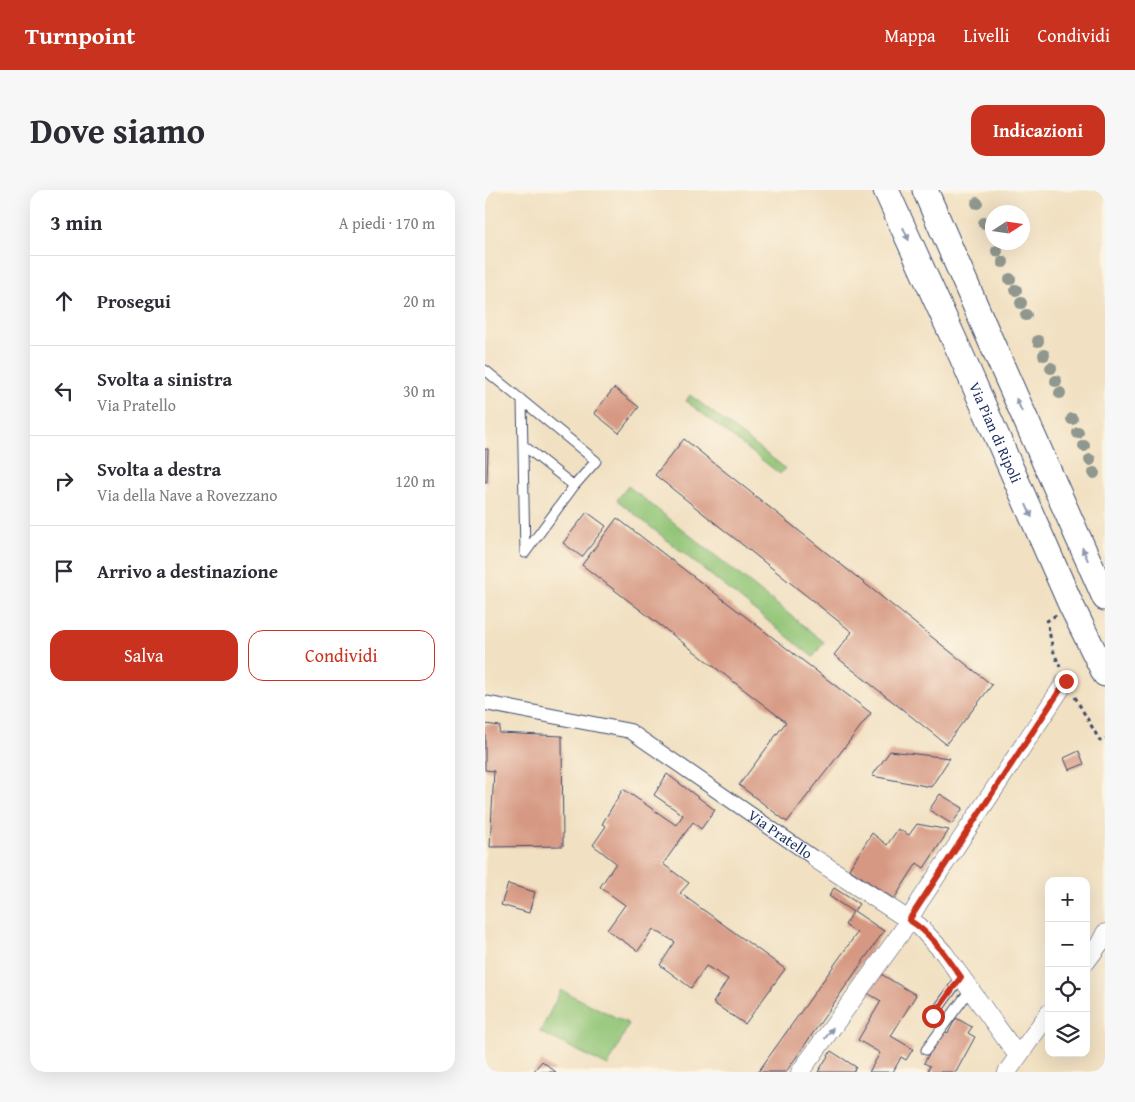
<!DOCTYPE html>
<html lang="it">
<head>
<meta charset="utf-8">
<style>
	body { margin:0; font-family:"Gentium Book Plus",serif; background:#f7f7f7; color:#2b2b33 }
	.controls { position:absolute; right:15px; bottom:15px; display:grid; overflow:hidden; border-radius:10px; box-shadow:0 5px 20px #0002 }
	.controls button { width:45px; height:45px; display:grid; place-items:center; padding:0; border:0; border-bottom:1px solid #e1e1e2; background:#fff; color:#2b2b33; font:25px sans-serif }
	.compass { position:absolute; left:500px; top:15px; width:45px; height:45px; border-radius:50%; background:#fff; box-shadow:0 5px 20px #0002; rotate:78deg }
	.stop { position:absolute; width:15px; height:15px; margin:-11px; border:4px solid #c8321e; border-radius:50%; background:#fff }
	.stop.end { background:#c8321e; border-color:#fff; box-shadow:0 1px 5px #0008 }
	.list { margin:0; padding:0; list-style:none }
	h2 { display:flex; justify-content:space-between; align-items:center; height:65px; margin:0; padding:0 20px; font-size:21px }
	h2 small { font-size:16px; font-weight:400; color:#7c7c81 }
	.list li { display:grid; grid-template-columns:32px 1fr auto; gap:15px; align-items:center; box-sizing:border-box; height:90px; padding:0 20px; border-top:1px solid #e1e1e2 }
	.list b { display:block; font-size:19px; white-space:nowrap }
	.list p { margin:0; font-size:16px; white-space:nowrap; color:#7c7c81 }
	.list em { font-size:16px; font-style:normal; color:#7c7c81 }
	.actions { display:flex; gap:10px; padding:15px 20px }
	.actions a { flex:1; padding:11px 0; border:1px solid #c8321e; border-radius:15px; text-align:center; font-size:18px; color:#c8321e }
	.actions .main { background:#c8321e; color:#fff }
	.icon { flex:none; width:28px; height:28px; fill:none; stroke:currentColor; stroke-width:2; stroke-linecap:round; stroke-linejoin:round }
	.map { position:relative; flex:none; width:620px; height:882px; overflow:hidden; border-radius:15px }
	header { display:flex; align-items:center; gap:30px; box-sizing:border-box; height:70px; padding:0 25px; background:#c8321e; color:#fff }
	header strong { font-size:24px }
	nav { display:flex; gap:28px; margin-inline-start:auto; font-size:18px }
	.intro { display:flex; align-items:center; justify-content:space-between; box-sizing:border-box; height:120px; padding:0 30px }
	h1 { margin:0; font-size:35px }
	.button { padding:12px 22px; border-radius:15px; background:#c8321e; color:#fff; font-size:18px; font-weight:700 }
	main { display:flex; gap:30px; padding:0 30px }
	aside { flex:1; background:#fff; border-radius:15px; box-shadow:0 5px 20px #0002 }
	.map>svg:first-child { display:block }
	.green { fill:#90c475; stroke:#567a6a }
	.building { fill:#d69882 }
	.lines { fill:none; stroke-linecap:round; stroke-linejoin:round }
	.service-casing { stroke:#3b4a6d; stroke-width:11 }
	.pedestrian-casing { stroke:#3b4a6d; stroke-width:16 }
	.minor-casing { stroke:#3b4a6d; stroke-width:19 }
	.secondary-casing { stroke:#3b4a6d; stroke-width:27 }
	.path { stroke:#3b4a6d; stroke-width:3; stroke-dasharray:4 4; stroke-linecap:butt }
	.service { stroke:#fff; stroke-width:9 }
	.pedestrian { stroke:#fff; stroke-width:14 }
	.minor { stroke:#fff; stroke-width:18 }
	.secondary { stroke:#fff; stroke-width:25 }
	.tree { fill:#8f978e }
	.oneway { fill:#8d97ae }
	.route { stroke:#c8321e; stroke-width:6 }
	.labels { text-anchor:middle; stroke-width:4; stroke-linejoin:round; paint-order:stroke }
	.street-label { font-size:15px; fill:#1b2f5e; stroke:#fcf5e5 }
</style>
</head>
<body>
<header>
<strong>Turnpoint</strong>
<nav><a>Mappa</a><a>Livelli</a><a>Condividi</a></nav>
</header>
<div class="intro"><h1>Dove siamo</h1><a class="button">Indicazioni</a></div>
<main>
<aside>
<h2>3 min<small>A piedi · 170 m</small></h2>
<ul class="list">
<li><svg class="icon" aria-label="ahead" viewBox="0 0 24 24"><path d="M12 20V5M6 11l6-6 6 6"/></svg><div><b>Prosegui</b></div><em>20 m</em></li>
<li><svg class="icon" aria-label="left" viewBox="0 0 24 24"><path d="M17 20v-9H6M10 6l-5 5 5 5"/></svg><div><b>Svolta a sinistra</b><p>Via Pratello</p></div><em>30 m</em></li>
<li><svg class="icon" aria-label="right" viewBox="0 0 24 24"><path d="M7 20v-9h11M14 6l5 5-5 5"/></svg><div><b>Svolta a destra</b><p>Via della Nave a Rovezzano</p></div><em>120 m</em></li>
<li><svg class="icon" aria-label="arrive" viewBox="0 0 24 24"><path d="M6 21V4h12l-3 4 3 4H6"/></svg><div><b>Arrivo a destinazione</b></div></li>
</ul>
<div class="actions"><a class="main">Salva</a><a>Condividi</a></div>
</aside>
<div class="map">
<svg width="620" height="882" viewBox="0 0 620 882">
	<rect width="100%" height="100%" fill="#fcf5e5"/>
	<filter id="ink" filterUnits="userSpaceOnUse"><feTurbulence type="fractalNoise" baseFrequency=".02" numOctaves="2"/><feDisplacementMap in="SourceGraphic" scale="10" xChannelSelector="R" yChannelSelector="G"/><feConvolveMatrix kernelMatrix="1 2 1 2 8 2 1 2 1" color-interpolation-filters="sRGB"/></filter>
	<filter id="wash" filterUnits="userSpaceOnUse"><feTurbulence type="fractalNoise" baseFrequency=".0096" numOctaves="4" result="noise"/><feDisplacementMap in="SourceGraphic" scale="20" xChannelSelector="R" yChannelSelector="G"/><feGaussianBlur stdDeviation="1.12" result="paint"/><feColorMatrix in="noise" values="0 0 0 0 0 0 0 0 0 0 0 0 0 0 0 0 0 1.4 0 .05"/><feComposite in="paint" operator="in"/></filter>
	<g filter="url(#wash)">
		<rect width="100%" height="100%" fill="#f1e0c1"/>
		<path class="green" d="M205,205L300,278L295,284L201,211Z
			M143,296L339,452L328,467L132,310Z
			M76,800L144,834L123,876L55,842Z"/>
		<g id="blocks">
			<path class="building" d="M129,198L154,217L134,243L109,223Z
				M199,249L507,495L461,554L349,465L367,442L170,285Z
				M0,259H3L2,292H0Z
				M102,322L121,336L97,367L78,353Z
				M132,328L386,523L302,632L254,595L301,532L97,375Z
				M0,534L15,536L14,543L77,546L78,656L5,657L9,581L0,580Z
				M405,561L465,568L446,597L387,586Z
				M594,561L599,574L584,580L579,568Z
				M182,584L230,620L216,639L208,632L178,674L204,693L195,703L300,779L260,834L228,813L243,789L221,776L206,798L175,775L190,752L168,739L153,761L122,740L140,715L115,697L131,673L108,655L121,636L117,634L138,599L191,635L198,625L169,605Z
				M455,604L478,618L467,634L444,620Z
				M432,634L464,640L439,678L432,673L409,709L364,679L387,643L402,655L413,639L424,645Z
				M23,694L50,702L44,723L16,715Z
				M349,698L374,714L369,721L399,741L301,882H273L372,743L360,735L368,722L344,706Z
				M391,781L431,805L406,846L428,859L421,870L416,867L408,882H384L395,863L373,850L396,811L379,801Z
				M471,828L487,837L483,843L490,847L471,882H442L445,876L439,873L457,840L463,843Z
				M346,861L371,877L368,882H333Z
				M57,871L71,882H48Z"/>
		</g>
	</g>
	<g filter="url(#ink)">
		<use href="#blocks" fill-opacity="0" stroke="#3b4a6d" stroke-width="1"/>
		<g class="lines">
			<defs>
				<path id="service" d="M0,180L111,271L89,296L40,363L37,210
					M38,255L89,296
					M448,826L476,787
					M441,860L485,800"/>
				<g id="pedestrian">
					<path id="s1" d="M0,513L145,541L332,670"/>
				</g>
				<path id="minor" d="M332,670L419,727L434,736L459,763L533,866
					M601,772L615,753L620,743
					M315,882L416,743L435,711L581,491
					M522,882L564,823"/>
				<g id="secondary">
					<path id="s2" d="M401,0L477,167L586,415L620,484"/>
					<path d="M440,0L504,147L620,408"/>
				</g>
			</defs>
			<use href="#service" class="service-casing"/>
			<use href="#pedestrian" class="pedestrian-casing"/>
			<use href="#minor" class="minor-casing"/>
			<use href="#secondary" class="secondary-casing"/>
			<path class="path" d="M571,425L562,431L568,460L575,477
				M590,507L615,551L620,548"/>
			<use href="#service" class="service"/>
			<use href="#pedestrian" class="pedestrian"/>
			<use href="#minor" class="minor"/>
			<use href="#secondary" class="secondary"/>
		</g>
		<g class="tree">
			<circle cx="492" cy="13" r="6"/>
			<circle cx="499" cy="33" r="6"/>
			<circle cx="512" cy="61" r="6"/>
			<circle cx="518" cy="72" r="6"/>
			<circle cx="525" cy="89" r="6"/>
			<circle cx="531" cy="100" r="6"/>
			<circle cx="536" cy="113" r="6"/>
			<circle cx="541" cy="125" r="6"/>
			<circle cx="553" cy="151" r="6"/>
			<circle cx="559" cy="165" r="6"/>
			<circle cx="566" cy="178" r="6"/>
			<circle cx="571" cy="191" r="6"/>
			<circle cx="575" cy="203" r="6"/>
			<circle cx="587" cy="229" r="6"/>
			<circle cx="593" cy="243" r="6"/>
			<circle cx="599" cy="256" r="6"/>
			<circle cx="605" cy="270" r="6"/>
			<circle cx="609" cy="283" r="6"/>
		</g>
		<defs><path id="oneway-solid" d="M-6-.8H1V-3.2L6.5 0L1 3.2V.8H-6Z" transform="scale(1.25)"/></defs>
		<g class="oneway">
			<use href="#oneway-solid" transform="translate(421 44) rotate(66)"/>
			<use href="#oneway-solid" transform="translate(534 215) rotate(-114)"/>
			<use href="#oneway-solid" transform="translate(544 321) rotate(66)"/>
			<use href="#oneway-solid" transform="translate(600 364) rotate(-114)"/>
			<use href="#oneway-solid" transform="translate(344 843) rotate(-54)"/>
		</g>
	</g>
	<g class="lines" filter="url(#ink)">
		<path class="route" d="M448,826L476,787C461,766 446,743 424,730L581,491"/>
	</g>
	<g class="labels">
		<g class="street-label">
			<text dy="5" stroke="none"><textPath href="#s2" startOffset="266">Via Pian di Ripoli</textPath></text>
			<text dy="5" stroke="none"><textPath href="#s1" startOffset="330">Via Pratello</textPath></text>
		</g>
	</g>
</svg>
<div class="controls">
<button>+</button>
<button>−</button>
<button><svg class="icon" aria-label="locate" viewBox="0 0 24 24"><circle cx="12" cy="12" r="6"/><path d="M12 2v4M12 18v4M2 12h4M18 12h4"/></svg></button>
<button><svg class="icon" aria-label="layers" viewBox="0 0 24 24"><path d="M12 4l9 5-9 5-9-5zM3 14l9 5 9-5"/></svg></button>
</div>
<svg class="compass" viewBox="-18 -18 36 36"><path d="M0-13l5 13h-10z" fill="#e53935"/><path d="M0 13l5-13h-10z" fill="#7c7c81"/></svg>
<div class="stop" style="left:448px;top:826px"></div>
<div class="stop end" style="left:581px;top:491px"></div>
</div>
</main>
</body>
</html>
